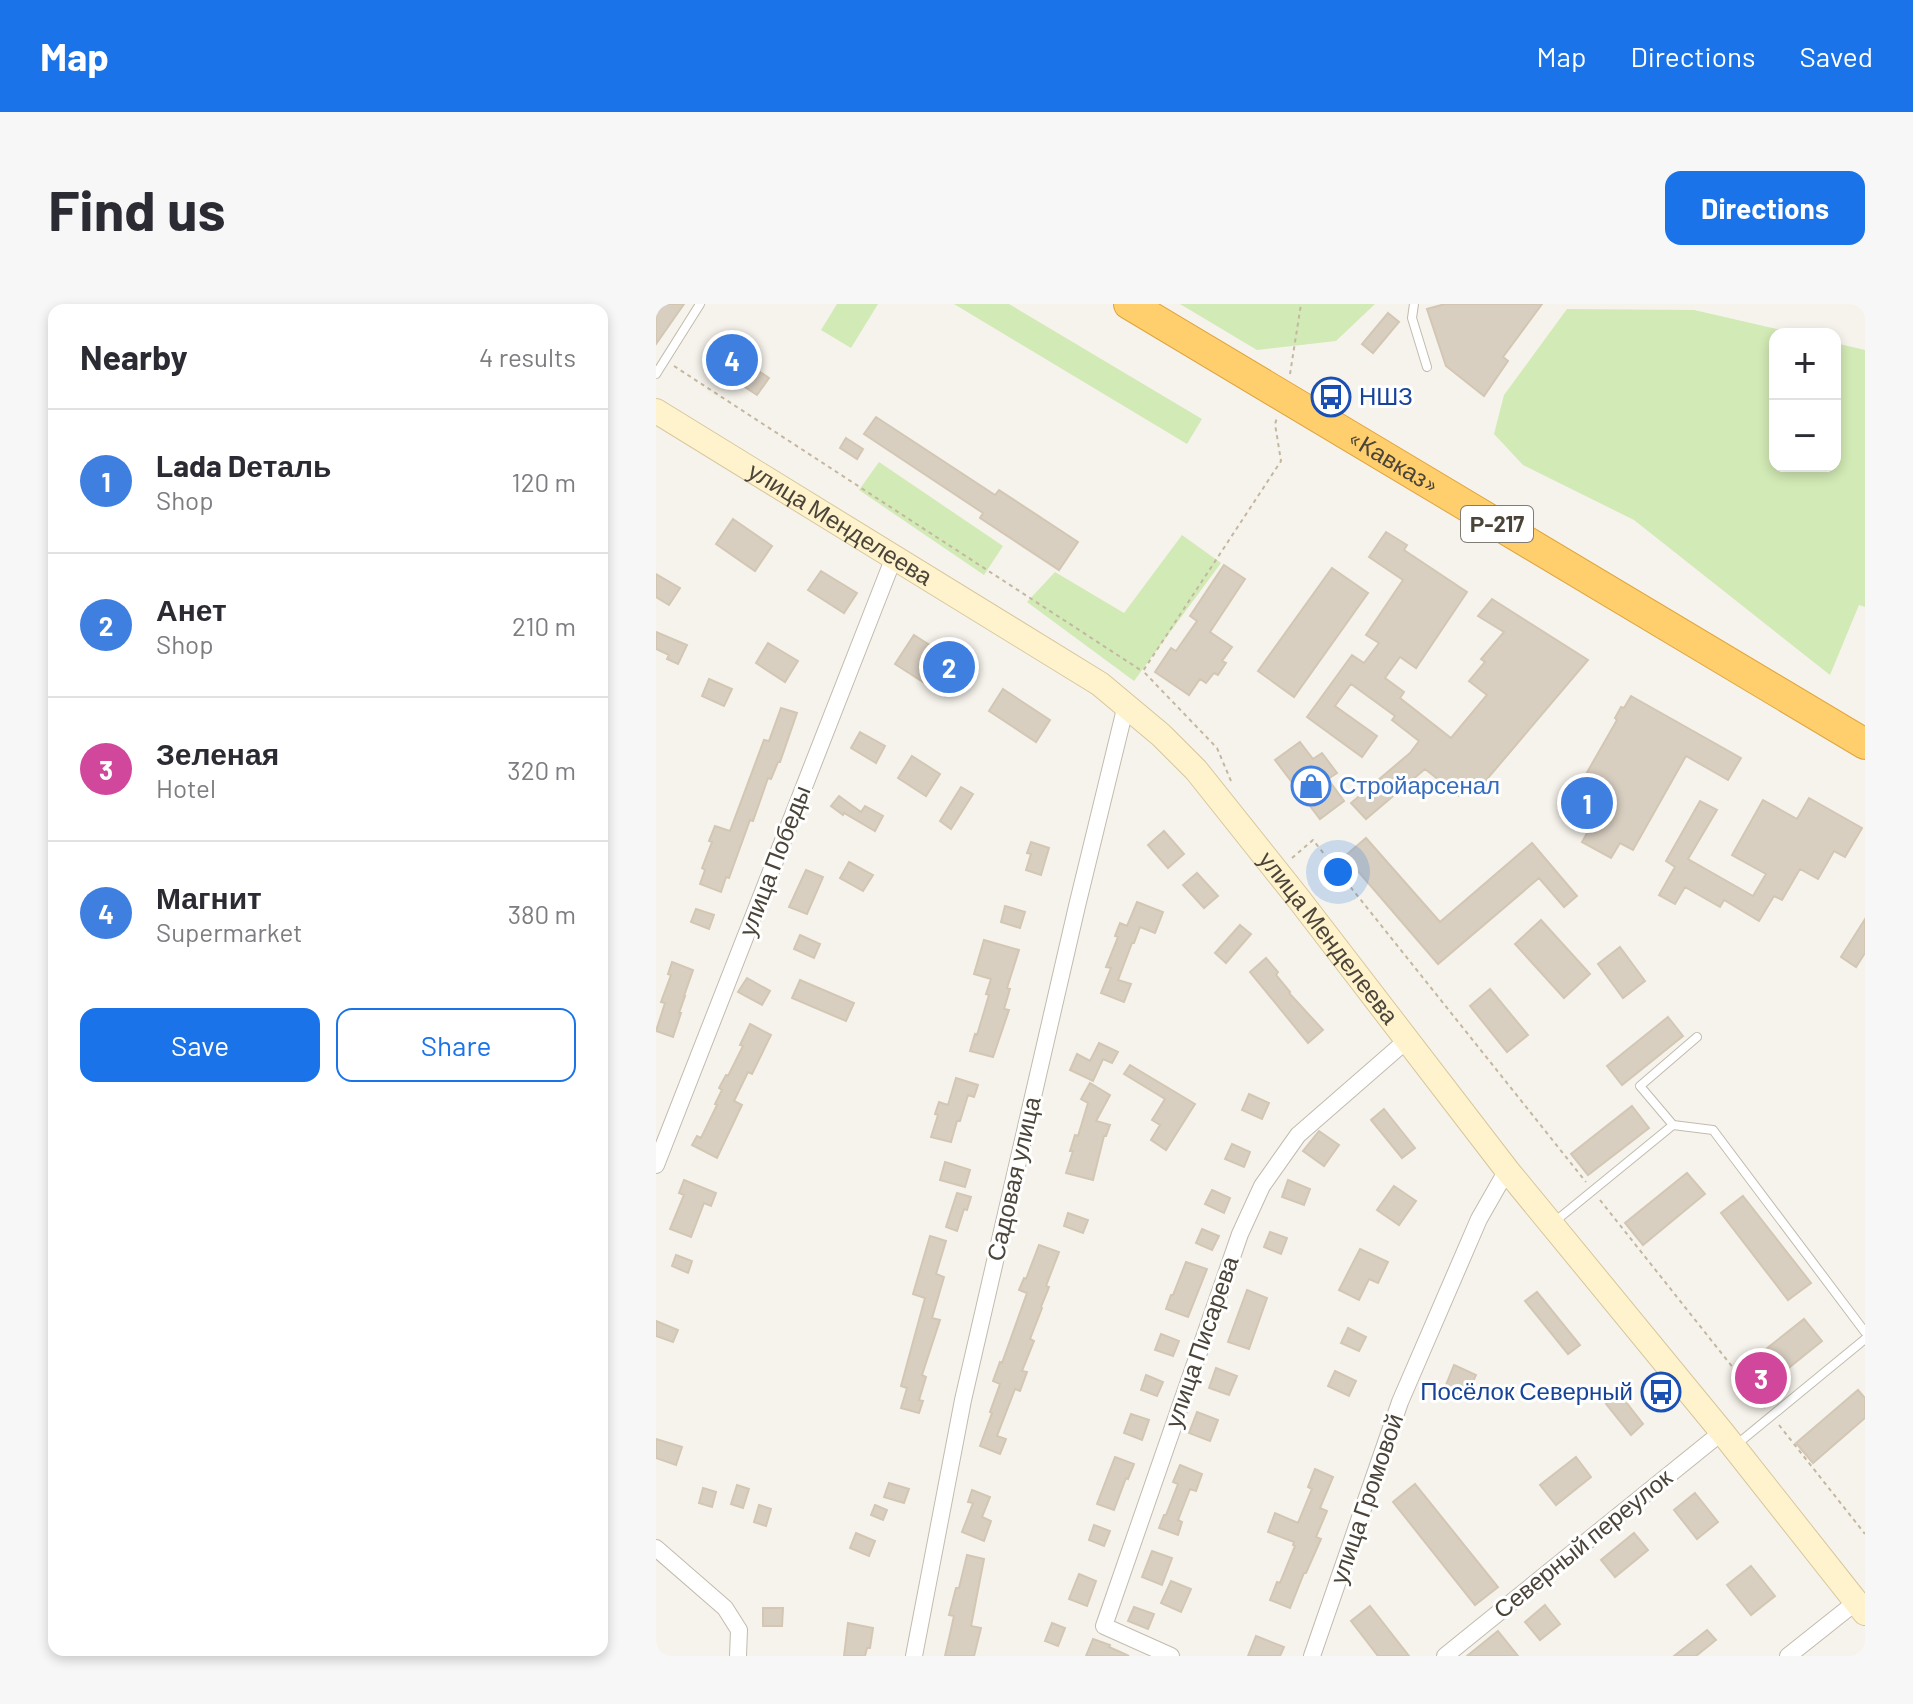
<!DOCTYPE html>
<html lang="en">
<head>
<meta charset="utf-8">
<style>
	body { margin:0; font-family:Barlow,sans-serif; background:#f7f7f7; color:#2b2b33 }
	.controls { position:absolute; right:24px; top:24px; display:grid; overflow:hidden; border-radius:16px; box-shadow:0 4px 12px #0003 }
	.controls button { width:72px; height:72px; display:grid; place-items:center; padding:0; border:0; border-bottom:2px solid #e1e1e2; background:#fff; color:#2b2b33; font:40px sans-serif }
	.you { position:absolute; left:682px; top:568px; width:28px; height:28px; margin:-20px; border:6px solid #fff; border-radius:50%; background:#1a73e8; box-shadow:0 0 0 12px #1a73e833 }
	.badge { display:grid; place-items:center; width:52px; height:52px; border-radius:50%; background:#1a73e8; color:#fff; font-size:26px; font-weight:700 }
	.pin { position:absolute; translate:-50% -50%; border:4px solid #fff; box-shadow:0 2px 8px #0006 }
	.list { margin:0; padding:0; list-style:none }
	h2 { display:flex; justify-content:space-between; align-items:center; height:104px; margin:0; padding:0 32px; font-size:34px }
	h2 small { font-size:26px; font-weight:400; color:#7c7c81 }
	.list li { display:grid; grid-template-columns:52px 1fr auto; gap:24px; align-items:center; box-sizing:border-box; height:144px; padding:0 32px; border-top:2px solid #e1e1e2 }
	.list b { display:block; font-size:30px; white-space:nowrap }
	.list p { margin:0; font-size:26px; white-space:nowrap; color:#7c7c81 }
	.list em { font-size:26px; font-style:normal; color:#7c7c81 }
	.actions { display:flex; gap:16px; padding:24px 32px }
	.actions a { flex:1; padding:18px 0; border:2px solid #1a73e8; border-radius:16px; text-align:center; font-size:28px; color:#1a73e8 }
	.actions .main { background:#1a73e8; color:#fff }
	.map { position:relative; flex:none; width:1209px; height:1352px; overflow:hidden; border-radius:16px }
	header { display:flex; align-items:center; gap:48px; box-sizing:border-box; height:112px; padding:0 40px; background:#1a73e8; color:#fff }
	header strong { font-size:38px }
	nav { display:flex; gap:44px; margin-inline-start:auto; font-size:28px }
	.intro { display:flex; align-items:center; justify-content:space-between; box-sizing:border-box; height:192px; padding:0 48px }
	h1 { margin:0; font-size:56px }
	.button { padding:20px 36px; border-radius:16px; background:#1a73e8; color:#fff; font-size:28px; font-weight:700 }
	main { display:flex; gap:48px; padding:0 48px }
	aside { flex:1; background:#fff; border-radius:16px; box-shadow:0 4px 12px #0003 }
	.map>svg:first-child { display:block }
	.green { fill:#d2eab5 }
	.building { fill:#d8cfc1; stroke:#d3c7b4; stroke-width:2 }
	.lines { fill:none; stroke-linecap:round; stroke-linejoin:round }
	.lane-casing { stroke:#c2bbae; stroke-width:10 }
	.street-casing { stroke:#c2bbae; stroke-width:18 }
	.secondary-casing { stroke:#d6c79b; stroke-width:26 }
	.highway-casing { stroke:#e0a43c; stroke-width:32 }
	.path { stroke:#c4b79f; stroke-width:2; stroke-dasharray:4 4; stroke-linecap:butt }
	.lane { stroke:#fff; stroke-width:8 }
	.street { stroke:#fff; stroke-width:16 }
	.secondary { stroke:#fff3cd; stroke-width:24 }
	.highway { stroke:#ffcf6e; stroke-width:30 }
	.labels { text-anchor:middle; stroke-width:6; stroke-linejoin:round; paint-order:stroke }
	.shield { fill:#fff; stroke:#817c74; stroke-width:2 }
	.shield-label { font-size:22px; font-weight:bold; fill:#4b4439 }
	.transit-label { font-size:24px; fill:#164399; stroke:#fff; text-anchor:start }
	.street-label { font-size:24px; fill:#4b4439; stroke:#fff }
	.shop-label { font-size:24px; fill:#366cbe; stroke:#fff; text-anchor:start }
</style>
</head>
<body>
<header>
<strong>Map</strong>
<nav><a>Map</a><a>Directions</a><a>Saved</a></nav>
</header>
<div class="intro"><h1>Find us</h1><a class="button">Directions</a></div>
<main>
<aside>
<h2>Nearby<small>4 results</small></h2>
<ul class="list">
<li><span class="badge" style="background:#3f7fe0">1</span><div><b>Lada Dеталь</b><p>Shop</p></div><em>120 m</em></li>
<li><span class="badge" style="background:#3f7fe0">2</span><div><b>Анет</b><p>Shop</p></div><em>210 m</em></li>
<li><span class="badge" style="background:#d1479c">3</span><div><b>Зеленая</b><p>Hotel</p></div><em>320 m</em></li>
<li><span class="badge" style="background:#3f7fe0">4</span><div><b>Магнит</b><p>Supermarket</p></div><em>380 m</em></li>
</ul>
<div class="actions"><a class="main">Save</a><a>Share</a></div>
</aside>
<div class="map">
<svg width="1209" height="1352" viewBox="0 0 1209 1352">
	<rect width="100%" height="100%" fill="#f6f3ec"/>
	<path class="green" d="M181,0H222L195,44L165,26Z
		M298,0H353L546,115L531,140Z
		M524,0H719L680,37L601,46Z
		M911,5L1038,6L1142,30H1119V162H1179V39L1209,46V303L1203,301L1174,371L978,216L867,161L838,130L848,91Z
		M223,158L347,242L328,271L203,186Z
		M526,231L565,259L478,377L371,298L399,268L468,309Z"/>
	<path class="building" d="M0,0H28L0,40Z
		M789,0H886L847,53L852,57L828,92L790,62L771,5Z
		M732,9L743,18L717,49L706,40Z
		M61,39L113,74L101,91L49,57Z
		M220,113L339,191L343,186L422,238L403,266L324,214L327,209L208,130Z
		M190,134L207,145L201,155L184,144Z
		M77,215L116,242L99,267L60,240Z
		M730,228L751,241L748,246L811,288L760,364L744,353L729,374L748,388L744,394L795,434L831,391L813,377L829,358L825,355L848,328L822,312L836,295L932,356L821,487L813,481L803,492L769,465L710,515L695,499L754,449L763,437L736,416L739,412L695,380L679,402L721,432L706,453L651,413L696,351L708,359L723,339L710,331L747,276L713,253Z
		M568,261L589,275L554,328L576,343L566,357L570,359L562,371L558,369L550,379L544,375L533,391L499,368L515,344L520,347L541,317L534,312Z
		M676,264L712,289L638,393L602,367Z
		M165,267L201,289L188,309L152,286Z
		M0,270L24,284L13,301L0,293Z
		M0,328L31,341L22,360L11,355L13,351L0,345Z
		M258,331L308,363L289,392L239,360Z
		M112,339L142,357L129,378L100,359Z
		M53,375L76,385L68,402L46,392Z
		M347,385L394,416L380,438L333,407Z
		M975,392L1085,454L1072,476L1030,452L977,546L964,539L955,554L926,538L935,522L909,507L961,416L959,414L965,403L968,404Z
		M125,404L141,409L124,458H122L115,475L112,474L97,517L94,516L73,574L70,573L65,588L44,580L49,566L46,564L56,538L53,537L59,522L74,527L108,436L113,437Z
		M204,428L229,442L220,459L195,444Z
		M644,438L657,455L666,449L681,469L672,475L688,497L664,515L619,456Z
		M256,452L284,470L270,492L242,474Z
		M305,483L317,490L295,525L284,517Z
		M183,492L205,508L209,502L227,512L219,527L188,509L187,511L175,502Z
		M1153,494L1206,524L1189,553L1178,547L1162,575L1144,565L1126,596L1118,592L1103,617L1068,596L1064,603L1029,583L1019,600L1003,591L1019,563L1010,557L1044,497L1061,506L1032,555L1097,592L1110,570L1076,551L1107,496L1141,515Z
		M508,527L528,550L512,564L492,541Z
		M710,534L784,618L876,539L921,592L908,603L883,574L782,660L689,552Z
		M375,538L393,544L385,571L370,566L375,550L371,549Z
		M193,558L217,571L207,587L184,574Z
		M150,566L167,573L151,610L133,603Z
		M541,569L562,592L548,604L527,581Z
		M481,598L507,608L499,629L484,623L478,639H476L462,676L475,680L468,698L445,689L455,664L450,663L462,633L459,632L464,619L471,622Z
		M349,602L369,608L364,624L345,618Z
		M40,605L58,611L53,625L35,618Z
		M1209,615V649L1200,663L1185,653Z
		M885,616L934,670L908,694L859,640Z
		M584,621L595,630L570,659L559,649Z
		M144,631L164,640L158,654L138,645Z
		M328,636L363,646L351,684L354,685L348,705L353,706L337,753L314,747L319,730L321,731L333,691L330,690L335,675L318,670Z
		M964,643L989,677L967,694L942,660Z
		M610,654L622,668L620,671L634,688L633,689L667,726L652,739L594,668Z
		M16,658L37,666L28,692H29L23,709H25L17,733L0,727L9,699L5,698L15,671L12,670Z
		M91,674L114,687L106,701L82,688Z
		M144,676L198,699L190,717L136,694Z
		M834,685L872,731L851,748L814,702Z
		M1012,713L1027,732L966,781L951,762Z
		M94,720L115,731L96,770L92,768L78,797L86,801L61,854L36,841L41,832L45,834L61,801L59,800L66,786L63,784L70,771L72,772L87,742L84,741Z
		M443,739L462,748L456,759L447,755L437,777L414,766L421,750L434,757Z
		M474,761L539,800L510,846L495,836L504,821L496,816L509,795L468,770Z
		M300,774L322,781L318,793L312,791L304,817H301L295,838L275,833L282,811L279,810L283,798L292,801Z
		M434,779L454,791L440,817L454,821L450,832H448L437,876L410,869L417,847H414L419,831L422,832L432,799L425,795Z
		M593,790L613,799L606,815L586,806Z
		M976,802L993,824L932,871L915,850Z
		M728,805L759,844L746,854L715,816Z
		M663,827L683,841L668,862L647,847Z
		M576,840L594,848L588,863L569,855Z
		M289,858L314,866L309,883L284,876Z
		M1031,869L1049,890L987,941L969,919Z
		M28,876L60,889L55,902L48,899L35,933L14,925L28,891L23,889Z
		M632,876L654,885L648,901L626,893Z
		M738,882L760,897L743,921L721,906Z
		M556,886L574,894L568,909L549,900Z
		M301,889L315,893L311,906L308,905L301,927L290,923Z
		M1087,892L1155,979L1132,996L1065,909Z
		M412,909L432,916L427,929L408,922Z
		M546,925L563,932L556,946L540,939Z
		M614,928L631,934L625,950L608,943Z
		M274,932L290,937L280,970L288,973L276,1014L284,1016L266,1071L270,1073L263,1096L267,1097L263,1109L245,1104L251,1084L245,1082L269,994L257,990Z
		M383,941L403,948L390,982L393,983L385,1003L386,1004L374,1035L378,1037L366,1067L371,1068L364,1087L359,1085L341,1132L350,1135L344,1150L324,1142L336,1109L334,1108L344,1080L337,1077L344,1058L346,1059L371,989L363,986L368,974L370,975Z
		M704,945L732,958L722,979L713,975L703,996L683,986Z
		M20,951L36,957L32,969L16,962Z
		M530,958L551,965L532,1013L510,1005L515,991H517Z
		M591,986L611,994L593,1045L572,1038Z
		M881,988L924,1041L912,1050L869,997Z
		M1148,1015L1166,1037L1104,1087L1086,1064Z
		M0,1017L22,1026L17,1038L0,1032Z
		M692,1024L710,1033L703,1047L685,1039Z
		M505,1030L523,1037L517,1052L499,1046Z
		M798,1061L820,1071L809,1095L788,1086Z
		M560,1064L581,1072L573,1091L553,1084Z
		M679,1067L700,1077L693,1092L672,1082Z
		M490,1071L507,1078L501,1092L485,1086Z
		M1202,1086L1209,1094V1114L1157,1159L1140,1139Z
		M963,1089L987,1120L975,1131L950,1100Z
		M541,1108L562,1116L554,1137L533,1129Z
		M475,1110L493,1116L486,1136L468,1129Z
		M0,1135L26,1143L20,1161L0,1154Z
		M459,1153L478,1160L472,1175L470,1174L458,1206L441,1200Z
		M920,1153L935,1173L900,1201L884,1181Z
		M524,1161L546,1170L540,1187L534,1185L522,1216L526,1218L522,1231L503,1224L508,1211H510L522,1180L517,1178Z
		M659,1165L677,1173L664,1204L671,1207L660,1233L665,1235L650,1269H648L634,1304L614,1296L621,1278L624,1279L639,1242L637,1241L638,1238L612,1228L619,1209L642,1219L656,1185L652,1183Z
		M233,1179L253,1185L248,1199L228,1193Z
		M759,1180L842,1283L819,1301L737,1198Z
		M81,1181L93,1185L87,1204L75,1200Z
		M47,1184L60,1188L56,1203L43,1199Z
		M316,1186L334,1193L326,1213L335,1217L328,1237L306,1228L317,1199L312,1198Z
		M1039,1189L1062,1218L1041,1235L1018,1206Z
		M103,1201L115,1205L110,1222L98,1218Z
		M219,1201L231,1206L227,1216L215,1211Z
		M438,1221L454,1227L448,1242L433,1236Z
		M200,1229L219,1237L213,1252L194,1244Z
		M978,1229L992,1246L959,1273L945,1256Z
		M496,1247L516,1254L506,1281L486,1273Z
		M311,1251L328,1255L315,1322L325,1324L318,1352H289L298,1312L293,1311L300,1284H303Z
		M1095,1262L1119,1292L1095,1311L1071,1281Z
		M423,1270L440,1277L431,1302L413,1295Z
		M515,1277L535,1285L525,1308L505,1299Z
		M889,1301L904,1320L884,1336L869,1318Z
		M714,1302L753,1352H722L695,1317Z
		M478,1303L498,1310L492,1325L472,1317Z
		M107,1304H127L126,1322H107Z
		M192,1319L217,1324L214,1344H211L209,1352H188Z
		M396,1319L409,1324L402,1342L389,1337Z
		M1051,1326L1060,1336L1040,1352H1018Z
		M842,1327L862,1352H811Z
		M600,1332L628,1343L624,1352H592Z
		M437,1335L454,1341L453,1343L473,1352H430Z"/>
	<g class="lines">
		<defs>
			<path id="lane" d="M758,0L756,14L771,63
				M0,70L44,0
				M1017,821L984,782L1041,733
				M897,919L1017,821L1057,826L1209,1028
				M1080,1141L1209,1035"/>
			<path id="street" d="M0,861L238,253
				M0,1244L69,1304L83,1326L82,1352
				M258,1352L307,1096L421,602L470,401
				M515,1352L448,1322L584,930L606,882L642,831L751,736
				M656,1352L744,1098L823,915L851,866
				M789,1352L1066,1128
				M1132,1352L1200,1298"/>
			<g id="secondary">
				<path id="s1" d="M0,107L444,380L505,431L540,466L642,594L851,866L1066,1128L1209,1309"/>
			</g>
			<g id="highway">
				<path id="s2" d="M473,0L1209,440"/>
			</g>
		</defs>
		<use href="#lane" class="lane-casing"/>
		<use href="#street" class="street-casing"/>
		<use href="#secondary" class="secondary-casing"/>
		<use href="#highway" class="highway-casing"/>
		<path class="path" d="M18,62L486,367
			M634,70L645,0
			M575,477L561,444L487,367L625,157L619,120L621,114
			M636,554L657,536L930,878
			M944,896L1109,1104
			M1123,1121L1209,1230"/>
		<use href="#lane" class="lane"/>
		<use href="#street" class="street"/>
		<use href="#secondary" class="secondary"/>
		<use href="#highway" class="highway"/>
	</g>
	<defs>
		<symbol id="bus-ring" viewBox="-11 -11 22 22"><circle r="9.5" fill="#fff" stroke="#1a4fb4" stroke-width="1.5"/><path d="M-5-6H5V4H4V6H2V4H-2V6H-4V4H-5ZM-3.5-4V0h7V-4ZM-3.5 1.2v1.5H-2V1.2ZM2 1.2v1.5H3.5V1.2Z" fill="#1a4fb4"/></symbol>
		<symbol id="shop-ring" viewBox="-11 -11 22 22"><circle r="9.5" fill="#fff" stroke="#3f7fe0" stroke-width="1.5"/><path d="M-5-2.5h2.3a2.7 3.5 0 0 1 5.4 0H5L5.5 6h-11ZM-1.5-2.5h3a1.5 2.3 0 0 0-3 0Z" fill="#3f7fe0"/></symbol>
	</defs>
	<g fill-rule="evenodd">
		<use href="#bus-ring" x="653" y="71" width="44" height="44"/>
		<use href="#shop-ring" x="633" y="460" width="44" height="44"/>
		<use href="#bus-ring" x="983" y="1066" width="44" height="44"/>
	</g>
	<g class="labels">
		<rect class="shield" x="805" y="202" width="72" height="36" rx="6"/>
		<g class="shield-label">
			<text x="841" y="228">Р-217</text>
		</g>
		<g class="transit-label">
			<text x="703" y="101">НШЗ</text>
			<text x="977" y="1096" text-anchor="end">Посёлок Северный</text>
		</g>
		<g class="street-label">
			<text dy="8" stroke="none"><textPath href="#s2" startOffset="308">«Кавказ»</textPath></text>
			<text dy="8" stroke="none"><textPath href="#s1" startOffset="216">улица Менделеева</textPath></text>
			<text transform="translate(119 557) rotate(-69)" y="8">улица Победы</text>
			<text dy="8" stroke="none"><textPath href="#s1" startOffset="864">улица Менделеева</textPath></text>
			<text transform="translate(358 875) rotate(-77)" y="8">Садовая улица</text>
			<text transform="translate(546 1038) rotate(-71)" y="8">улица Писарева</text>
			<text transform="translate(711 1195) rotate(-71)" y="8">улица Громовой</text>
			<text transform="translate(927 1240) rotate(-39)" y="8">Северный переулок</text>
		</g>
		<g class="shop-label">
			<text x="683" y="490">Стройарсенал</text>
		</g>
	</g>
</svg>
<div class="controls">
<button>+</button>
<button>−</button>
</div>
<div class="you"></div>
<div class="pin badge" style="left:931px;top:499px;background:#3f7fe0">1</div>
<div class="pin badge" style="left:293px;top:363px;background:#3f7fe0">2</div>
<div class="pin badge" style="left:1105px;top:1074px;background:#d1479c">3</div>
<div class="pin badge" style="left:76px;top:56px;background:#3f7fe0">4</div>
</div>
</main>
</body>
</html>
